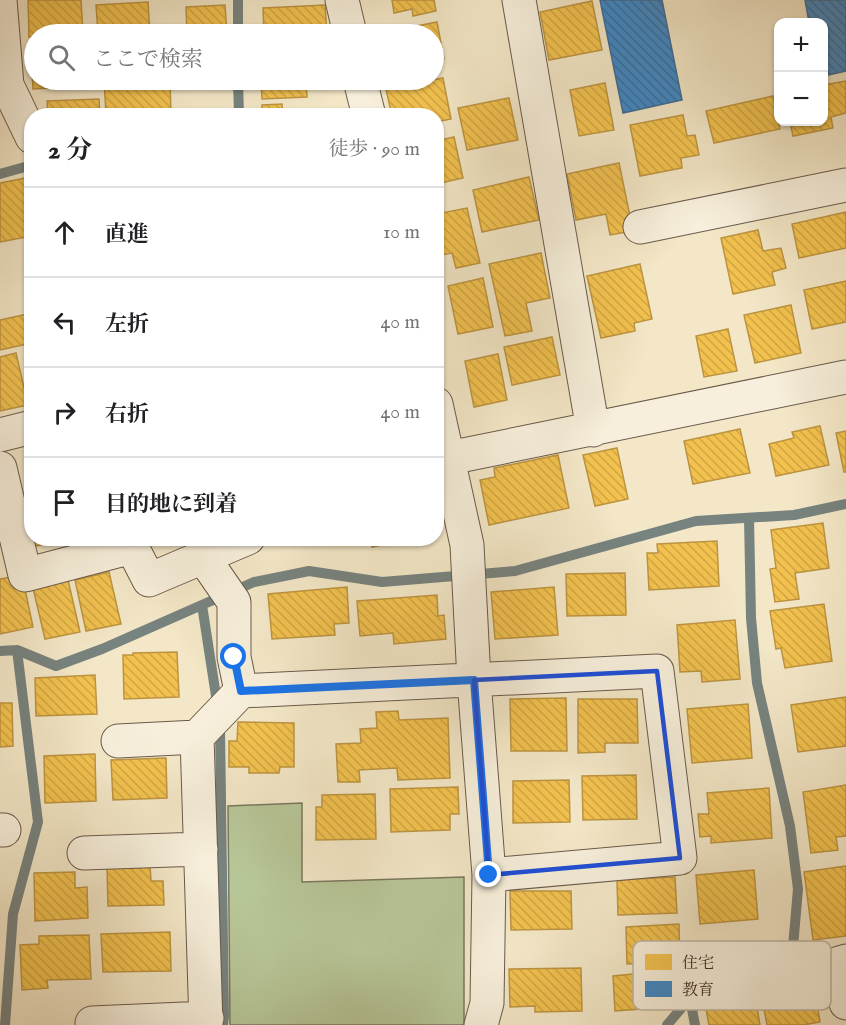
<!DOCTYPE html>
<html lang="ja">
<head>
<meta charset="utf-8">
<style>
	body { margin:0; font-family:"IM FELL English","Noto Serif JP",serif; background:#f6f6f6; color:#202124 }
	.controls { position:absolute; right:18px; top:18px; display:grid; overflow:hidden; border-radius:12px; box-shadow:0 2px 4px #0004 }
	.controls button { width:54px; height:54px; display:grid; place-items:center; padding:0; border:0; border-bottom:2px solid #e0e0e0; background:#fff; color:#202124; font:30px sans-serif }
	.stop { position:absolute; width:18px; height:18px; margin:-14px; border:4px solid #1a73e8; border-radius:50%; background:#fff }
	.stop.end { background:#1a73e8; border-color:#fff; box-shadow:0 2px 6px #0008 }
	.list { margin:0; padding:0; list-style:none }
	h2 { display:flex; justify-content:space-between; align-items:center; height:78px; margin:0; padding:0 24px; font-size:26px }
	h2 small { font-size:20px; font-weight:400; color:#757577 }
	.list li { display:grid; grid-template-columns:39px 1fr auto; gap:18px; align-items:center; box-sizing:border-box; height:90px; padding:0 24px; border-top:2px solid #e0e0e0 }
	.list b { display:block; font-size:22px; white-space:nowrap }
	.list em { font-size:20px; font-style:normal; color:#757577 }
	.icon { flex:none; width:33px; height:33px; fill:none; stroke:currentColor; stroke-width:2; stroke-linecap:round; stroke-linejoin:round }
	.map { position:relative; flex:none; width:846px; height:1025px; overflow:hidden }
	.search { position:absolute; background:#fff; box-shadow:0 2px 4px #0004; left:24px; top:24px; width:420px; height:66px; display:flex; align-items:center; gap:15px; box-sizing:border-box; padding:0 21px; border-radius:33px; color:#757577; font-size:22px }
	.panel { position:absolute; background:#fff; box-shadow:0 2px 4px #0004; left:24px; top:108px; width:420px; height:438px; border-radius:24px }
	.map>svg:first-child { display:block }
	.green { fill:#b7c698; stroke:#7a785d; stroke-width:1.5 }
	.homes { fill:url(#homes-back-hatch); stroke:#bc9441; stroke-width:1.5 }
	.schools { fill:url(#schools-back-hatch); stroke:#3e6c94; stroke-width:1.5 }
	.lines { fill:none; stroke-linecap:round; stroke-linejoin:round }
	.stream { stroke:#77837f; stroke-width:10 }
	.minor-casing { stroke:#6a5a4b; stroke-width:35 }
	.minor { stroke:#f7efdb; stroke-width:33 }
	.route { stroke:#1a73e8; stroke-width:8 }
	.marked { fill:none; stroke:#1d4ed8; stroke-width:4.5; stroke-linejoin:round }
	.key { fill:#f7efdb; stroke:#bfb4a4; stroke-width:1.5 }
	.key-label { font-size:16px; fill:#3d2b22 }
</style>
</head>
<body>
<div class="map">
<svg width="846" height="1025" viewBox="0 0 846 1025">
	<defs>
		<pattern id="homes-back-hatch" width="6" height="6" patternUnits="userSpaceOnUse" patternTransform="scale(1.5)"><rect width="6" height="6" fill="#f2c14e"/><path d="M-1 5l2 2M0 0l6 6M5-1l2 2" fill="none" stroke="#d0a644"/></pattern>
		<pattern id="schools-back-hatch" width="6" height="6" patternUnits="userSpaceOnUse" patternTransform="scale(1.5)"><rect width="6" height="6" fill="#3f88c5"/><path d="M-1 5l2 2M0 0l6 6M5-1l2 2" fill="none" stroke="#366fa0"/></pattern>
	</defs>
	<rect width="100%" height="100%" fill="#f3e7c7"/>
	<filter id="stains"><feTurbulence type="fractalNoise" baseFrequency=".00333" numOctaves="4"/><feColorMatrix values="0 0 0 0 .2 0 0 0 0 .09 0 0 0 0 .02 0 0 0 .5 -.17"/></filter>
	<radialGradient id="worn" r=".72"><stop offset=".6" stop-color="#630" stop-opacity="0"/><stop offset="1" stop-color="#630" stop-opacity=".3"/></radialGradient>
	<path class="green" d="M302,803V882L464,877V1025H230L228,806Z"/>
	<path class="homes" d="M28,0H81L83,34H34V37H29Z
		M392,0H434L436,11L413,16L412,9L394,13Z
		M592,1L602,50L549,60L540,12Z
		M148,2L150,34H98L96,5Z
		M225,5L227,34H187L186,7Z
		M325,5L327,34H264L263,8Z
		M437,22L444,59L434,61V34H397L396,30Z
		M31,53H34V80H86V86L33,89Z
		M443,78L451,119L436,122V116H392L386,89Z
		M104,80H170L171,116H145V112L106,114Z
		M261,80H309H306L307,97L262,99Z
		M846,81V113L831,117L833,128L793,136L790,122H824V85Z
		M605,83L614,130L579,136L570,90Z
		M773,96L780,129L714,143L706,111Z
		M509,98L518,140L467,150L458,108Z
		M99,99L100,116H48L47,101Z
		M282,104L283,116H262V105Z
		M683,115L687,136L695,135L699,155L681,158L682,168L640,176L630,125Z
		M454,137L463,178L436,184V141Z
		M619,163L633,231L610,235L606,214L576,220L567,174Z
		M31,177L32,236L0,242V183Z
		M529,177L539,220L482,232L473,190Z
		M467,208L480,263L456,268L452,253L436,256V214Z
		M846,212V248L799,258L792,224Z
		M758,230L763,251L781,248L786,268L772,272L775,285L733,294L721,238Z
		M541,253L550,298L526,303L532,331L505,336L489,264Z
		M640,264L652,319L634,323L635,331L601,338L587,276Z
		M483,278L493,327L458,334L448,286Z
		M846,281V322L812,329L804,290Z
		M791,305L801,353L755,363L744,315Z
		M32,313V343L0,350V320Z
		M728,329L737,371L704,377L696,336Z
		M552,337L560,375L512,385L504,347Z
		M16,353L28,405L0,411V357Z
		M498,354L507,400L474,407L465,361Z
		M820,426L829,465L776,476L769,444L794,438L792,432Z
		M740,429L750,473L693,484L684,441Z
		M846,431V472H844L836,433Z
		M617,448L628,499L595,506L583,455Z
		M558,455L569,508L489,525L480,480L495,477L494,468Z
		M32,492V538L66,539L31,547L20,495Z
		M823,523L829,568L795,573L799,599L775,602L770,569L776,568L771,530Z
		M370,538H414L372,547Z
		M717,541L719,586L649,590L647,553H658L657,544Z
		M109,572L121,624L86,631L75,580Z
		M625,573L626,615L567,616L566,574Z
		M22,575L33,627L0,634V579Z
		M68,580L80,632L45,639L33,588Z
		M347,587L349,623L334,624L335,635L272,639L268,594Z
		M554,587L558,635L495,639L491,592Z
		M437,595L438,616L444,615L446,639L394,644L393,633L360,636L357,601Z
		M824,604L832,661L785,668L781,648L776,649L770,611Z
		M735,620L740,679L702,682L701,671L680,672L677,625Z
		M177,652L179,697L124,699L123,655H133V653Z
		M95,675L97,714L36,716L35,678Z
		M846,697V746L798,752L791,705Z
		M566,698L567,751H511L510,699Z
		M578,699H637L638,743H605V752L578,753Z
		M0,703H12L13,746L0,747Z
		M748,704L752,758L692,763L687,709Z
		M398,711L399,720L448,718L450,778L398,780L397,768L359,770L360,782H338L336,744L361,743L360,729L377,728L376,712Z
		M238,722L294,723V767H280L279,773H249V767H229V741H237Z
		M95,754L96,801L45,803L44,756Z
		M166,758L167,798L113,800L111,760Z
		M636,775L637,819L583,820L582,776Z
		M569,780L570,822L513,823V781Z
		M846,785V836L836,837L838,850L811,853L803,792Z
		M458,787L459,814H450V830L391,832L390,789Z
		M769,788L772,838L711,843V836L700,837L698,814H709L707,793Z
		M375,794L376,839L316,840V807H322V795Z
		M150,865L151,881H163L164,905L108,906L107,866Z
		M846,866V936L813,940L804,872Z
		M754,870L758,919L700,924L696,875Z
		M75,872V888L87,887L88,918L35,921L34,873Z
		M675,877L677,913L618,915L617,880Z
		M510,891H571L572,929L511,930Z
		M679,924L680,962L627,964L626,927Z
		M170,932L171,971L103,972L101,934Z
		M89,935L91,979L47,980L48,988L22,990L20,945L39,944V936Z
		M801,961L802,968L811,966L820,1022L803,1025H767L758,976L766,974L765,968Z
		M581,968L582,1011L535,1012V1006L510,1007L509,969Z
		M665,971L668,1007L615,1011L613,976Z
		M753,985L760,1025H709L706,1009L727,1005L724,990Z"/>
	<path class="schools" d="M600,0H662L682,100L623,113Z
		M805,0H846V71L824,76V22H809Z"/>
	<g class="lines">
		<path class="stream" d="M238,34V0
			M236,116L239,114L238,80
			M0,174L32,165
			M202,605L216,696
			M0,651L17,650L56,666L102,649L254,582L309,571L382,582L515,571L696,521L794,515L846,504
			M220,729L224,1017L223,1025
			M690,998L695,1025
			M5,1025L13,914L38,822L17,650
			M667,1025L690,998L704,976L721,965L771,960L793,947L798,889L790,826L757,683L751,618L749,518"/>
		<defs>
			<path id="minor" d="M0,0L7,85L32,137
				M342,0L350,34
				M519,0L593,430
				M360,80L369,116
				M640,227L846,185
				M436,404L467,545L474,680L489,875L487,1003L481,1025
				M0,435L32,427
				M449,458L846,377
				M0,468L25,575L132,547
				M131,538L132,547L149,580L248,538
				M203,557L234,602V657L241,691L657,671L680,858L489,875
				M197,737L241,691
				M118,741L197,737L206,1025
				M0,830H4
				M84,853L201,849
				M846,961L839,963L846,1003
				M92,1023L207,1018"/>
		</defs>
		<use href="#minor" class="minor-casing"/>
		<use href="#minor" class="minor"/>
	</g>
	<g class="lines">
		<path class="route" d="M234,657L241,691L474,680L489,875"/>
	</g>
	<path class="marked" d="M657,671L680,858L489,875L474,680Z"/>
	<rect x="633" y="941" width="198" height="69" rx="9" class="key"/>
	<rect x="645" y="954" width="27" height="16" fill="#f2c14e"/>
	<rect x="645" y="981" width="27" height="16" fill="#3f88c5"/>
	<g class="key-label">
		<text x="682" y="968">住宅</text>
		<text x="682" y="995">教育</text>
	</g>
	<rect width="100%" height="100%" filter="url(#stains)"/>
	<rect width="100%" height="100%" fill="url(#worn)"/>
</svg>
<div class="controls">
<button>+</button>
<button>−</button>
</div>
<div class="stop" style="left:234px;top:657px"></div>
<div class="stop end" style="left:489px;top:875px"></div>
<div class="search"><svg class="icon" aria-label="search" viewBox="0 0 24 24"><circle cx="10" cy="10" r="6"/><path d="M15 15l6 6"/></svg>ここで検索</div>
<section class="panel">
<h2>2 分<small>徒歩 · 90 m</small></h2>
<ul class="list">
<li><svg class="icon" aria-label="ahead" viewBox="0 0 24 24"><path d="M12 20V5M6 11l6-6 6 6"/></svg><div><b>直進</b></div><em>10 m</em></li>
<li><svg class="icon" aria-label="left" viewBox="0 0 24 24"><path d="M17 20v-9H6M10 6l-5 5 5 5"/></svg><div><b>左折</b></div><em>40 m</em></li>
<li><svg class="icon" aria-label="right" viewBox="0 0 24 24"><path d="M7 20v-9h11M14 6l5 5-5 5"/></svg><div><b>右折</b></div><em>40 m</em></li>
<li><svg class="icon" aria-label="arrive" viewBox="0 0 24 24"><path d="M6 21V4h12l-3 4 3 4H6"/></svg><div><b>目的地に到着</b></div></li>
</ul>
</section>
</div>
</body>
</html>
